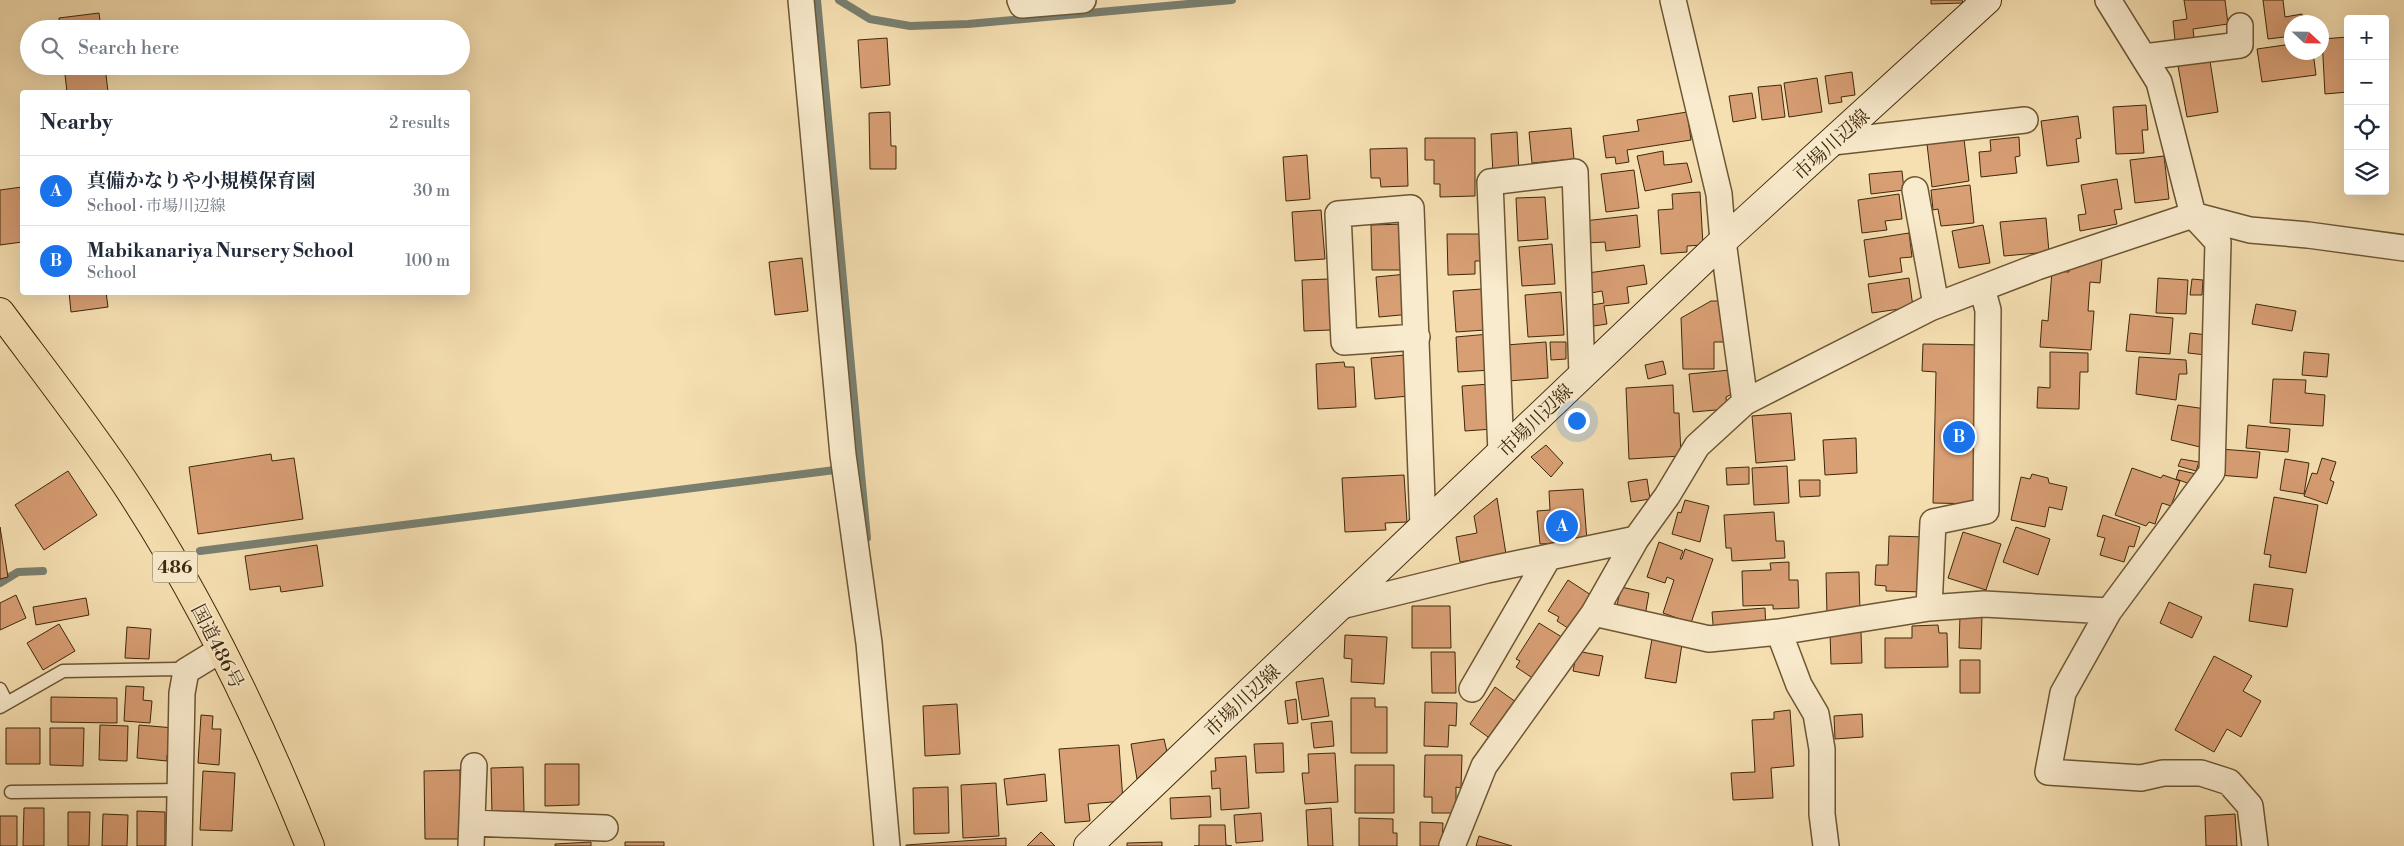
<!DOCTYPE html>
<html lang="en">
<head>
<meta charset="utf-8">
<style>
	body { margin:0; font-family:"Libre Bodoni","Noto Serif JP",serif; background:#f6f6f7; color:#1f2937 }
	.controls { position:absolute; right:15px; top:15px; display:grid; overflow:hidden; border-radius:5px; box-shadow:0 5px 20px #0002 }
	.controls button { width:45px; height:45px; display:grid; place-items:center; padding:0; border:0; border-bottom:1px solid #e0e1e3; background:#fff; color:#1f2937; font:25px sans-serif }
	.compass { position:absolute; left:2284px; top:15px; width:45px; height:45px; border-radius:50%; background:#fff; box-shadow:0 5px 20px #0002; rotate:112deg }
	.you { position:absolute; left:1576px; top:420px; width:18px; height:18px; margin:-12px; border:4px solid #fff; border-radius:50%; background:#1a73e8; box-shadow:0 0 0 8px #1a73e833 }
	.badge { display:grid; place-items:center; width:32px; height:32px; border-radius:50%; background:#1a73e8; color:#fff; font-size:16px; font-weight:700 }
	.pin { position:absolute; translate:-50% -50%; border:2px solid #fff; box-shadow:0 1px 5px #0006 }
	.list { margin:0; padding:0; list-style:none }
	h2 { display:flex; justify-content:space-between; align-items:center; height:65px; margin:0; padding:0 20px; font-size:21px }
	h2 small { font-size:16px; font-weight:400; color:#747a83 }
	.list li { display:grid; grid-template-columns:32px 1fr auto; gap:15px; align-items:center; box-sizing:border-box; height:70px; padding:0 20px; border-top:1px solid #e0e1e3 }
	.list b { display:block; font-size:19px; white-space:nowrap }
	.list p { margin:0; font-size:16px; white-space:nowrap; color:#747a83 }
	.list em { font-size:16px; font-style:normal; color:#747a83 }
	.icon { flex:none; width:28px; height:28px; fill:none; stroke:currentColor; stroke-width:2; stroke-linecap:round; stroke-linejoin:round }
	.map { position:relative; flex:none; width:2404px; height:846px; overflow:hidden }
	.search { position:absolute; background:#fff; box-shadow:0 5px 20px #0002; left:20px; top:20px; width:450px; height:55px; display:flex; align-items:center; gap:12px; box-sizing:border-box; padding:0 18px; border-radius:28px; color:#747a83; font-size:19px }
	.panel { position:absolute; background:#fff; box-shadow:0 5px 20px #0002; left:20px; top:90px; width:450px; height:205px; border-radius:5px }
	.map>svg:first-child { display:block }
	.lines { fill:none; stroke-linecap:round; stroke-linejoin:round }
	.stream { stroke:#798071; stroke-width:8 }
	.building { fill:#d89e74; stroke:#3f280a }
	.service-casing { stroke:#6d5634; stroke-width:15 }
	.minor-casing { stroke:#6d5634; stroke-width:28 }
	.secondary-casing { stroke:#3f280a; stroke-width:30 }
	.trunk-casing { stroke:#3f280a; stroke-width:30 }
	.service { stroke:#f9ebcd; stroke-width:12 }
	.minor { stroke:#f9ebcd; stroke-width:25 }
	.secondary { stroke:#f9ebcd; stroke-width:28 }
	.trunk { stroke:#f6e0b2; stroke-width:28 }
	.labels { text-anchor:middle; stroke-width:4; stroke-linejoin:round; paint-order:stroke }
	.shield { fill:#f9ebcd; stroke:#776244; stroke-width:1 }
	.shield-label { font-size:18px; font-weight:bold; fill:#3f280a }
	.street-label { font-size:19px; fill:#3f280a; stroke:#f9ebcd }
</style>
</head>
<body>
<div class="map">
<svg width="2404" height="846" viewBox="0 0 2404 846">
	<rect width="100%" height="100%" fill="#f6e0b2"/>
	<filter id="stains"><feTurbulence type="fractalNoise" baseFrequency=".004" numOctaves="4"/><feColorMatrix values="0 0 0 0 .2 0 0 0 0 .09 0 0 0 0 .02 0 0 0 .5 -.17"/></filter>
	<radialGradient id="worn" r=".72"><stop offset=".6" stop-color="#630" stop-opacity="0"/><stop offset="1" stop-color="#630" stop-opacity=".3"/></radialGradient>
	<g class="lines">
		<path class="stream" d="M817,0L867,538
			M839,0L870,19L910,26L968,24L1232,0
			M200,551L835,470
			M0,583L18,572L43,571"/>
	</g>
	<path class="building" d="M1931,0H1962L1963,3L1931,4Z
		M2184,0H2225L2228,24L2193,29L2194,38L2175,40L2173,21L2187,19Z
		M2263,0H2283L2285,17L2302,14L2303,22H2292V36L2268,39Z
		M99,13L101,29H60L59,18Z
		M2348,37V92L2325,94L2322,39Z
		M887,38L890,85L861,88L858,40Z
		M2292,44V52H2313L2316,75L2262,82L2257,49Z
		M2210,61L2218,112L2187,117L2178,66Z
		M64,66H105L108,92H67Z
		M1852,72L1855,95L1841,97L1842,102L1829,104L1825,76Z
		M1817,78L1822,112L1789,117L1784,83Z
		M1781,85L1785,117L1762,120L1758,87Z
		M1752,93L1756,118L1733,122L1729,96Z
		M2146,105L2148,130H2142L2144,153L2116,154L2113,107Z
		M890,112L891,146H896V169H870L869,113Z
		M1687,112L1691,140L1627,150L1629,162L1616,164L1615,157L1606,158L1603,136L1639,131L1637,120Z
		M2078,116L2081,138L2076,139L2079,162L2047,166L2041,121Z
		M1571,128L1574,159L1532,163L1529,132Z
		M1517,132L1519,173L1493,175L1491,134Z
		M2019,137L2020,156L2015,157L2017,173L1981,177L1979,152L1991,151L1990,140Z
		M1425,138H1475V196L1440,197V184H1434V160H1425Z
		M1964,139L1969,181L1932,187L1927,144Z
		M1407,148L1408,186L1381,187L1380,178H1371L1370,149Z
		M1663,151L1664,165L1687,163L1692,182L1645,191L1637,156Z
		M1307,155L1310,199L1286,201L1283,157Z
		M2164,156L2169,199L2135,203L2130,160Z
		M1634,170L1639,208L1606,212L1601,174Z
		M1902,171L1904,190L1871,194L1869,174Z
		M2117,179L2122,209L2114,210L2117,224L2080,231L2078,215L2086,214L2081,185Z
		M1970,185L1974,223L1941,226L1938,209L1933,210L1931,190Z
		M22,187V242L0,245V190Z
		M1700,192L1703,245L1687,246V252L1661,254L1658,210L1673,209L1672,194Z
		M1899,194L1902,219L1885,221L1887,230L1862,233L1858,200Z
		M1545,197L1548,239L1518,241L1516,198Z
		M1321,210L1325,259L1295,261L1292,212Z
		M1637,215L1640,247L1606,251L1605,242L1586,243L1584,221Z
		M2046,218L2049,252L2004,256L2000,222Z
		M1406,224V270H1372L1371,225Z
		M1983,225L1990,263L1959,268L1952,231Z
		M1909,233L1912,257L1900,258L1902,272L1869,277L1864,240Z
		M1447,234H1483V261H1475V274L1448,275Z
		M1552,244L1555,284L1522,286L1519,247Z
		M2070,257L2102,259L2100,283L2090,282L2088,311H2094L2091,350L2040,347L2042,320L2048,321L2052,271L2069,272Z
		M802,258L808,311L775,315L769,262Z
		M1644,265L1647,284L1627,287L1629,303L1604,306L1607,324L1587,327L1585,306L1604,303L1602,291L1591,293L1588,273Z
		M1407,274L1411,314L1379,317L1376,277Z
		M1909,278L1913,307L1872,313L1868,284Z
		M2158,278L2188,280L2186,314L2156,313Z
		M1329,279L1331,330L1304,331L1302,280Z
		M2192,279L2203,280L2202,295H2190Z
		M1482,289L1485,330L1456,332L1453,291Z
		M69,292H106L108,307L71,312Z
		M1561,292L1564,335L1528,337L1525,295Z
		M1711,301H1726L1727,342H1714V369H1683L1681,318Z
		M2256,304L2296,311L2292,331L2252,324Z
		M2130,314L2173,318L2170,354L2126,351Z
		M2190,333L2208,335L2206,355L2188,353Z
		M1489,334L1491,370L1458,372L1456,337Z
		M1546,342L1548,378L1508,381L1506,345Z
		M1550,342H1566V359L1551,360Z
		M1923,344L1985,345L1982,504L1933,503L1936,372L1922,371Z
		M2050,352L2088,353V372H2080L2079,409L2037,408L2038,387L2050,388Z
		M2304,352L2329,354L2327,377L2302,375Z
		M1405,355L1409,396L1375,399L1371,358Z
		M2139,357L2186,360L2187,374H2179L2176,400L2136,394Z
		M1663,361L1666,374L1648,379L1645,365Z
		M1344,362L1345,367H1354L1356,407L1318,409L1316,364Z
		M1730,370L1732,394L1726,397L1727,409L1693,412L1689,374Z
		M2273,379L2306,380L2305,393L2325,395L2323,426L2270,423Z
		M1490,384L1493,429L1465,431L1462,386Z
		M1673,385L1674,413H1679L1681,456L1629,459L1626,388Z
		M2178,405L2206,409L2200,447L2171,440Z
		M1791,413L1795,460L1756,463L1752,416Z
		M2248,425L2290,429L2288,452L2246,448Z
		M1856,438L1857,473L1825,475L1823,440Z
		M1546,445L1563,463L1551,477L1531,457Z
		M2220,449L2260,452L2257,478L2218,475Z
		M271,454L272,461L294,458L303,519L198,534L189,467Z
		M2322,458L2336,462L2330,480L2334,482L2327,504L2304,496L2312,473L2317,474Z
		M2181,459L2199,462L2196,471L2178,466Z
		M2285,459L2309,463L2304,494L2280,490Z
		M1787,466L1789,503L1754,505L1752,468Z
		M1749,467V484L1727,485L1726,468Z
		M2132,468L2161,478L2163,475L2180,481L2171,506L2162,503L2155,524L2149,522L2146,526L2115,515Z
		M2179,470L2196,474L2193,485L2176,479Z
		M68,471L97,515L44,550L15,505Z
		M2032,474L2048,478L2049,483L2067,487L2062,510L2049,507L2045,527L2011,520L2021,477L2030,479Z
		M1404,475L1407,522L1385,523L1386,530L1345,532L1342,478Z
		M1647,479L1650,499L1631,502L1628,482Z
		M1799,480H1820V496L1800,497Z
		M1583,489L1587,541L1540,544L1537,511L1550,510L1549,491Z
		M2274,497L2318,505L2306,573L2269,567L2271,555L2264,554Z
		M1497,498L1506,554L1460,562L1456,537L1477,533L1474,516Z
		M1685,500L1709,506L1700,542L1672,534L1678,512L1681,513Z
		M1774,512L1776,541H1784L1785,558L1732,561L1731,548H1726L1724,515Z
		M2103,515L2140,527L2134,547L2129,546L2124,562L2100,555L2105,538L2097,536Z
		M0,527L8,577L0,579Z
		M2016,527L2050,539L2038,575L2003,562Z
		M1963,532L2001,544L1986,590L1948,578Z
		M1889,536L1927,537L1925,592L1886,591V586L1875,585L1876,565H1888Z
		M1659,542L1683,551L1680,559H1682L1685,549L1713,559L1691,623L1663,613L1674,580L1667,577L1665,583L1647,577Z
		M317,545L323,586L281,592L280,586L250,590L245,556Z
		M1789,562V580H1798L1799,608L1773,609V605L1743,606L1742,571L1771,570L1770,563Z
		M1859,572L1860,614L1827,615L1826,573Z
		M1568,580L1591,595L1574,632L1557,621L1559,617L1548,611Z
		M2254,584L2293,589L2287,627L2249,621Z
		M1621,587L1649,593L1645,616L1616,610Z
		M16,595L26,618L0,630V603Z
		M86,598L89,615L36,625L33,607Z
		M2169,602L2202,617L2192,638L2160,623Z
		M1412,606H1450L1451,648H1412Z
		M1765,608L1766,632L1714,636L1712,612Z
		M1960,615L1982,616L1981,649L1959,648Z
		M1539,623L1565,639L1537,681L1516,667L1520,661L1516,659Z
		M59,624L75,651L43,670L27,643Z
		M1938,625L1939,633H1947L1948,667L1885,668V638H1912V626Z
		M127,627L151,629L149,659L125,658Z
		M1861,632L1862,663L1831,664L1830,633Z
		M1345,635L1387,637L1384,684L1351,682L1352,659L1344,658Z
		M1652,639L1682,644L1676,683L1645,678Z
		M1577,651L1603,656L1599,676L1573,671Z
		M1431,652H1455L1456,693H1432Z
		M2214,656L2252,676L2243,691L2261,701L2241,737L2227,729L2214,752L2175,730Z
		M1960,660H1980V693H1960Z
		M1323,678L1329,716L1302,720L1296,682Z
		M126,686L144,687L143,700L152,701L150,723L124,721Z
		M1495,687L1520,705L1495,742L1470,724Z
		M51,697L117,698V723L51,722Z
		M1351,698H1375V707H1387V753H1351Z
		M1296,699L1298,723L1288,724L1285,701Z
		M1425,702L1457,703L1456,726L1449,725L1448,747L1424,746Z
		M957,704L960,754L925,756L923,706Z
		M1790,710L1794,766L1771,768L1773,798L1733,800L1731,773L1755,772L1752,720L1774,719V712Z
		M1862,714L1863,737L1835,739L1834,716Z
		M201,715L213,716L212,729H221L219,765L198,763Z
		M1332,721L1334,746L1314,748L1311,723Z
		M100,725L128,726L127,761L99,760Z
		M139,725L174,728L172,756L167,755V761L137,758Z
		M6,728H40V764H6Z
		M50,728H84L83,766L50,765Z
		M1164,739L1167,752L1137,779L1131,744Z
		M1283,743L1284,772L1256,773L1254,744Z
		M1119,745L1123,801L1088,804L1090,821L1065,823L1059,749Z
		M1335,753L1338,802L1305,804L1302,773H1309L1308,754Z
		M1425,755H1462L1461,788L1456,787V813H1432V797H1424Z
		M1246,756L1249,808L1221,810L1220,788L1212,789L1211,771H1216L1215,758Z
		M545,764H579V805L545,806Z
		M1355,765H1394V813H1355Z
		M523,767L524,813L492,814L491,768Z
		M460,770L461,839H425L424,771Z
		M203,771L235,773L232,831L200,830Z
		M1045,774L1047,801L1007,805L1004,779Z
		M996,783L999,836L963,838L961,785Z
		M948,787L949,833L914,834L913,788Z
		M1210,796L1211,817L1171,819L1170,798Z
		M24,808H44V846H23Z
		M1331,808L1333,846H1308L1306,810Z
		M137,811L165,812V846H137Z
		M68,812H90L89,846H68Z
		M1261,813L1263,841L1236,843L1234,815Z
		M103,814L128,815L127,846H102Z
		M2235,814L2237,846H2206L2205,816Z
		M0,816H17V846H0Z
		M1359,818L1393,819V833H1397V846H1359Z
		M1420,822L1443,823L1442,846H1420Z
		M1199,825H1225L1226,845L1232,846H1194H1199Z
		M1041,832L1055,846H1027Z
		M1479,836L1512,846H1476Z
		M1006,838V846H906V845Z
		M591,842V846H555V844Z
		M625,842H664V846H625Z
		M1162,842V846H1127V843Z"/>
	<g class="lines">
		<defs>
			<path id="service" d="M0,689L7,703
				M0,707L63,671L177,669L186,671
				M11,792L181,790"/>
			<path id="minor" d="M801,0L843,455L869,643L887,846
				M1020,0L1022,5L1083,0
				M1673,0L1719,194L1723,241L1745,402
				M2108,0L2159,82L2193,215L2218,242L2212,472L2109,611L2063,693L2048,772L2141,778L2163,773H2201L2229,782L2250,806L2255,846
				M2144,57L2240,45V26
				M1833,142L2025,120
				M1915,190L1936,305
				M1982,288L1988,310L1986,511L1933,522L1929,608L1984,604L2109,611
				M1417,337L1344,342L1338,214L1411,208L1423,527
				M1501,453L1490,182L1575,172L1582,375
				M1341,606L1487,570L1636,539
				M1594,613L1709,639L1779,632L1929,608
				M1779,632L1799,685L1816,714L1822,749V814L1826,846
				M1472,689L1548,558
				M472,823L605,828
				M179,846L182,693L186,671L222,649
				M471,846L474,766
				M1452,846L1484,766L1594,613L1636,539L1667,496L1697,446L1745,402L1930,308L2037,267L2193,215L2250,230L2308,235L2404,248"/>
			<path id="secondary" d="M1088,846L1723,241L1987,0"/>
			<path id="trunk" d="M0,312C41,367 84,422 123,480C199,594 259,719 310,846"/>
		</defs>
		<use href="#service" class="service-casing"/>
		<use href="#minor" class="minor-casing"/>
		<use href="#secondary" class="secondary-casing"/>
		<use href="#trunk" class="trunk-casing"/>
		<use href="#service" class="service"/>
		<use href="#minor" class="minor"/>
		<use href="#secondary" class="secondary"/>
		<use href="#trunk" class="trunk"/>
	</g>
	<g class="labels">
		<rect class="shield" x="152.5" y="551.5" width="45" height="31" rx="4"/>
		<g class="shield-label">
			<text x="175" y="573">486</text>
		</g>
		<g class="street-label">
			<text transform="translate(1831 144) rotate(-42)" y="7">市場川辺線</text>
			<text transform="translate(1535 420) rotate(-44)" y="7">市場川辺線</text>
			<text transform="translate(218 646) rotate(63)" y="7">国道486号</text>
			<text transform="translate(1242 700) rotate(-43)" y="7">市場川辺線</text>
		</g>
	</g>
	<rect width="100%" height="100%" filter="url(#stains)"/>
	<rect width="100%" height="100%" fill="url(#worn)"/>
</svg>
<div class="controls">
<button>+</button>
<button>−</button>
<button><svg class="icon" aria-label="locate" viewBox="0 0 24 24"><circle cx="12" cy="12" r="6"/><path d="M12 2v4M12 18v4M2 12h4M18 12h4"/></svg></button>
<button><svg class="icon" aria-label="layers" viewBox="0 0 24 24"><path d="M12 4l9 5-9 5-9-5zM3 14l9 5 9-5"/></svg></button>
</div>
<svg class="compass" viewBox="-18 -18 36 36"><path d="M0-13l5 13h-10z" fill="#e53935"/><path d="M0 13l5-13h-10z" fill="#747a83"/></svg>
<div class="you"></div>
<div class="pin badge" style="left:1562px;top:526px">A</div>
<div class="pin badge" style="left:1959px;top:437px">B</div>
<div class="search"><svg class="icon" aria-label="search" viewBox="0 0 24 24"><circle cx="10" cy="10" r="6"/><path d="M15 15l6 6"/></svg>Search here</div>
<section class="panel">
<h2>Nearby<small>2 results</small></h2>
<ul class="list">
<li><span class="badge">A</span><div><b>真備かなりや小規模保育園</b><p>School · 市場川辺線</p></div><em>30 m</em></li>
<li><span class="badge">B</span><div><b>Mabikanariya Nursery School</b><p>School</p></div><em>100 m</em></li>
</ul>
</section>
</div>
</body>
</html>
